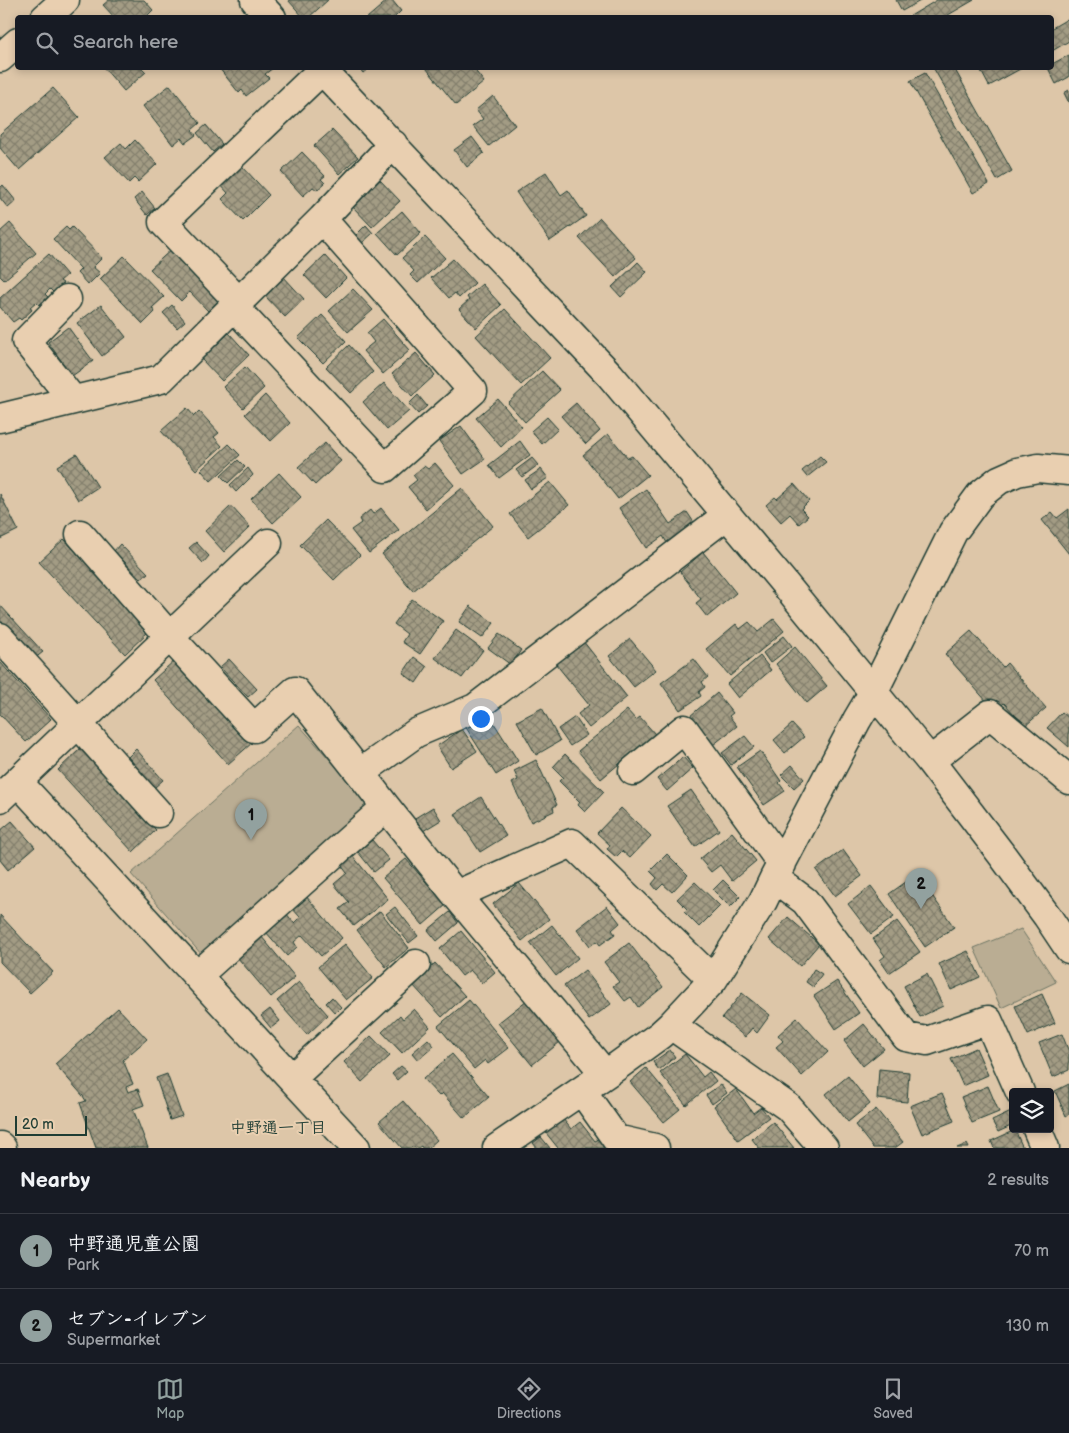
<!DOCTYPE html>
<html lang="en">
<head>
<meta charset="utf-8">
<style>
	body { margin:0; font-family:"Balsamiq Sans","Klee One",sans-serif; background:#242831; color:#f1f3f6 }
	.controls { position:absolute; right:15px; bottom:15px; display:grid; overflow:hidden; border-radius:5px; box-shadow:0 2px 8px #0003 }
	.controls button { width:45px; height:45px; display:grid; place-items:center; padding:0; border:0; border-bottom:1px solid #363941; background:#171b24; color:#f1f3f6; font:25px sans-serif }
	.scale { position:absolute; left:15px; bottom:12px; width:72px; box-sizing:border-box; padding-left:5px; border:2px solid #1f3d34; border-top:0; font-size:14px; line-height:18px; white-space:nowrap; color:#1f3d34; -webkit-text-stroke:4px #e9cfb0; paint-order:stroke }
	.you { position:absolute; left:480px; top:718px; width:18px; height:18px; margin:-12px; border:4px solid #fff; border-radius:50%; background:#1a73e8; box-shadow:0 0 0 8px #1a73e833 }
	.badge { display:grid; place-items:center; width:32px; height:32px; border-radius:50%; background:#92a19f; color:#111; font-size:16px; font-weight:700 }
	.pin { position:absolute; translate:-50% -41px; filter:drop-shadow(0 1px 2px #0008) }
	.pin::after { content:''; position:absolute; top:26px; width:18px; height:15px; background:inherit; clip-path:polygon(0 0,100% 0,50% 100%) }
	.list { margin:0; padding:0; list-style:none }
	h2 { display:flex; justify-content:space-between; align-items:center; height:65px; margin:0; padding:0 20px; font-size:21px }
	h2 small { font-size:16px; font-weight:400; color:#9ea1a6 }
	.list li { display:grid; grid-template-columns:32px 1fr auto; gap:15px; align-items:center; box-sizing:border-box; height:75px; padding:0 20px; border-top:1px solid #363941 }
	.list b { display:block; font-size:19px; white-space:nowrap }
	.list p { margin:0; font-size:16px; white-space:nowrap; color:#9ea1a6 }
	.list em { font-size:16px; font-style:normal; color:#9ea1a6 }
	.icon { flex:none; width:28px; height:28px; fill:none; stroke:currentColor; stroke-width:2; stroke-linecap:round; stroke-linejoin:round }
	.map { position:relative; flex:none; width:1069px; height:1148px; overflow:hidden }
	.search { position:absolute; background:#171b24; box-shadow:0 2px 8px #0003; left:15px; right:15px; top:15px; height:55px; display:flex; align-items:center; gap:12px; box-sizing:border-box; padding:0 18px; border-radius:5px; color:#9ea1a6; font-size:19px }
	.sheet { height:215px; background:#171b24 }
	nav { display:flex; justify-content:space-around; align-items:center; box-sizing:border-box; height:70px; border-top:1px solid #363941; background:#171b24; font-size:14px; color:#9ea1a6 }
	nav a { display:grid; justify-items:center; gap:2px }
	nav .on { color:#92a19f }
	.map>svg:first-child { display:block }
	.park { fill:#baad93; stroke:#6c7564 }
	.building { fill:url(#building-cross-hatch); stroke:#1f3d34 }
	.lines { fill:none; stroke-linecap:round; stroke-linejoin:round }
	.minor-casing { stroke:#1f3d34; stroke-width:31 }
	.minor { stroke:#e9cfb0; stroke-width:28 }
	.labels { text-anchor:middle; stroke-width:4; stroke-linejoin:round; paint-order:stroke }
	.neighbourhood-label { font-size:16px; font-weight:bold; fill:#1f3d34; stroke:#e9cfb0 }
</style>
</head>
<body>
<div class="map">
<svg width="1069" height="1148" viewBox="0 0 1069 1148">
	<defs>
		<pattern id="building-cross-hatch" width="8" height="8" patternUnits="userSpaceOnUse" patternTransform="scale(1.25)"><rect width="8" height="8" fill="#a39c84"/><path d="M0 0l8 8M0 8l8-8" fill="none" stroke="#84806d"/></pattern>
	</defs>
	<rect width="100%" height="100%" fill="#ddc6a8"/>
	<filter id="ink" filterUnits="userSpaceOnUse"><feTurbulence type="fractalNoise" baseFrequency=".02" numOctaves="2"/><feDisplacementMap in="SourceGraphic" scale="10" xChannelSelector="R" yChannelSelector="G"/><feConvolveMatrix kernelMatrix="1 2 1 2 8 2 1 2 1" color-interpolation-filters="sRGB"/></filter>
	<g filter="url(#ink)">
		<path class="park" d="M299,725L371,806L202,955L131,874Z
			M1021,929L1056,982L1001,1008L974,948Z"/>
		<path class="building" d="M109,0H144L153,10L145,18H115L103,5Z
			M288,0H328L308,18H304Z
			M388,0H392L401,11L394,18H367Z
			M896,0H922L902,11Z
			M937,0H974L943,18H907Z
			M1069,18V41L1052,51V28Z
			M1069,55V77L1056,84L1048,68H1052V64Z
			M104,68H142L146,72L124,91Z
			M219,68H273L265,74L269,78L246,96L242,90L239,93Z
			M359,68H369L363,73Z
			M426,68H473L484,82L456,105Z
			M937,68H954L1012,171L997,180L934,69Z
			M983,68H1022L989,86L980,69Z
			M925,73L989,184L973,193L910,81Z
			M170,85L200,123L192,130L196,135L185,143L181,138L173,145L143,106Z
			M53,88L79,117L19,170L0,148V134Z
			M1069,90V103L1064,93Z
			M493,96L515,125L489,146L473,126L483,119L476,110Z
			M206,125L222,144L213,152L197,133Z
			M332,130L358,157L339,174L314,146Z
			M472,137L484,153L467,167L454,150Z
			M135,140L157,164L138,182L134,178L129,183L105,157L121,143L126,149Z
			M302,152L325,176L321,179L325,183L317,190L313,187L303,196L281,172Z
			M242,166L269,195L243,221L222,199L228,193L218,182L229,171L232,175Z
			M546,172L561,195L568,190L586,216L550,241L516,192Z
			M379,179L400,201L372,227L351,205Z
			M3,185L16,201L8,208L0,198V188Z
			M142,192L155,208L147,215L134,199Z
			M402,211L421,233L397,255L377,233Z
			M600,218L636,258L615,277L579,238Z
			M10,223L36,253L4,280L0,276V232Z
			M366,225L373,233L361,244L354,237Z
			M66,227L69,230L72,227L102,258L93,267L100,273L88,285L77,273L81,269L53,239Z
			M425,237L445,258L418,283L410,275L414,271L402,258Z
			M174,247L221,298L208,311L190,292L181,301L150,269Z
			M49,254L67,275L60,281L63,283L53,292L50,289L45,294L48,297L39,305L36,302L30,307L32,310L21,320L19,318L13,322L0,307V298Z
			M325,255L346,278L326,298L304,275Z
			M124,256L164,297L152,308L155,312L143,324L100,279Z
			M453,259L475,283L459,298L455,293L449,298L431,278Z
			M638,262L647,272L621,297L612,287Z
			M283,276L304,299L285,317L264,295Z
			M482,284L501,305L476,328L459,309L469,300L467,297Z
			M353,289L373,310L348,332L329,311Z
			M101,305L126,337L102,356L77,323Z
			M172,305L185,321L177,328L163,313Z
			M505,309L550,358L521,385L476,336Z
			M322,315L346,341L323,363L298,338Z
			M383,319L410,350L383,374L363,351L374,342L367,333Z
			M68,327L93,361L72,376L48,342Z
			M229,333L249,355L222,381L201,359Z
			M349,345L373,372L351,393L326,367Z
			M416,353L435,375L412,396L392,374Z
			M245,367L264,388L243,408L223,387Z
			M542,371L560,390L525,422L508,403Z
			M384,383L409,411L387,430L363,402Z
			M265,395L290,423L271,441L245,414Z
			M418,395L427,406L418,414L409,404Z
			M498,399L522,427L501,447L476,418Z
			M576,403L600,431L586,444L561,416Z
			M187,408L194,416L199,411L219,433L214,437L222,446L196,470L161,431Z
			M547,417L558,429L542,444L531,431Z
			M461,426L485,459L463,474L439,441Z
			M608,434L628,458L632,456L648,475L618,499L583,455Z
			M520,441L530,455L499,478L489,465Z
			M325,443L341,461L315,485L298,467Z
			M229,444L240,455L211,481L201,470Z
			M77,454L98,487L78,500L57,466Z
			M820,456L826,462L807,477L802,471Z
			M532,458L538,465L522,477L516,470Z
			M238,460L245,467L228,483L221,476Z
			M435,463L454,485L426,509L408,487L417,480L413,475L424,466L428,469Z
			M248,468L253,475L236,492L230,485Z
			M541,469L548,478L531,489L525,480Z
			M279,473L301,497L273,523L251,499Z
			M550,482L569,505L528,537L510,514Z
			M794,484L809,501L801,509L808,516L799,524L790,514L781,522L766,505L775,497L777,499Z
			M462,488L493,526L413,591L382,554Z
			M646,489L670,524L687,512L695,524L667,543L663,536L646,548L619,508Z
			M0,494L18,530L0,539Z
			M231,506L250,527L224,552L205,531Z
			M381,508L399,530L369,553L351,530L361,523L359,519L370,510L373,514Z
			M1069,509V554L1042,520L1052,512L1057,518Z
			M326,520L360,555L334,580L300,545Z
			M64,539L149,631L125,654L39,562Z
			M196,542L209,556L203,563L189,548Z
			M120,544L148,573L141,579L114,551Z
			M703,552L736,593L707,617L696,603L701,599L680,572Z
			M412,599L443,621L420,654L402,642L407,634L394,624Z
			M0,605L43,652L34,659L0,622Z
			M470,606L494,623L482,638L459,622Z
			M774,619L784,631L730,676L706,649L736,624L740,629L749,622L758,632Z
			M456,630L483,650L462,678L435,658Z
			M971,631L1003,667L1007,663L1046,708L1025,726L1004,703L995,711L945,654Z
			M499,634L521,650L511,665L488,648Z
			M784,636L792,646L770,663L763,653Z
			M630,639L656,670L634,687L609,656Z
			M583,641L627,697L589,728L578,714L589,705L555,663Z
			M795,647L827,686L807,703L776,664Z
			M760,656L771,670L738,698L727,684Z
			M414,657L427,667L416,683L403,673Z
			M176,659L252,743L228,764L153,680Z
			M229,659L257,689L248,697L220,667Z
			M694,659L708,677L702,682L705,687L699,692L701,696L680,710L661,683Z
			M0,662L51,719L26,742L0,714Z
			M717,693L733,713L729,716L737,726L713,745L690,716Z
			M542,708L560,741L536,755L517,721Z
			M627,710L636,720L640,717L655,734L601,779L578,751Z
			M487,712L518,761L496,775L465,726Z
			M1062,712L1069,718V747L1047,728Z
			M575,717L587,735L570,746L558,729Z
			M792,724L804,737L785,753L774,740Z
			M462,729L477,751L451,768L437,746Z
			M745,736L754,747L731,765L722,753Z
			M81,748L156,830L133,852L58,770Z
			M136,749L163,780L154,788L127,758Z
			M760,751L781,781L779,783L785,791L764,805L737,767Z
			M565,754L604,792L585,812L578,805L580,802L559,781L563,777L553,767Z
			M683,757L693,768L667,791L657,779Z
			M536,760L557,805L553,807L554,811L531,822L512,783L518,780L514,771Z
			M792,765L804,779L794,788L781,775Z
			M691,790L719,830L695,847L667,806Z
			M481,797L506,836L480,852L455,814Z
			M433,807L441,820L423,831L415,818Z
			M621,808L651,836L630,858L622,851L616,857L607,849L610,845L597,833Z
			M12,821L35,847L8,870L0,860V831Z
			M732,832L756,861L732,881L720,865L711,872L700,859Z
			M372,840L389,860L374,872L358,852Z
			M843,850L862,876L835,896L816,870Z
			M667,854L688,875L672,892L663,884L657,890L652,884L657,878L650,871Z
			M352,855L388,899L354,926L340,909L349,902L334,884L347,873L341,865Z
			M406,859L446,905L423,925L383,878Z
			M917,874L954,927L925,947L889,894Z
			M723,880L740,897L730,907L713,890Z
			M695,882L720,906L699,927L684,912L687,909L677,899Z
			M519,883L549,919L522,941L493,904Z
			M871,886L894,917L871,934L848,904Z
			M305,895L342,938L321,956L302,935L294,942L297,947L287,956L265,931L286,913L294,923L300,917L291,907Z
			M607,906L620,923L612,930L615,934L600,945L597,941L590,946L577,929Z
			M395,907L418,936L409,943L386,914Z
			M380,911L409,948L386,967L357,930Z
			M450,912L458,923L437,941L428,930Z
			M0,915L53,972L30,993L0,962Z
			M788,917L819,944L800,966L769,939Z
			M897,921L920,952L889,973L880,960L885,956L873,939Z
			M552,925L578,958L556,976L530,943Z
			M461,931L495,972L482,983L470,970L462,976L440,949Z
			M261,936L295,977L271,997L237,957Z
			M629,943L663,987L638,1007L631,997L625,1001L613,986L619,982L604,962Z
			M345,944L373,978L346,1000L318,967Z
			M968,951L980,977L951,990L939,964Z
			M435,963L465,996L442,1017L412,984Z
			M814,969L822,974L813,987L806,982Z
			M585,970L611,1004L589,1020L564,986Z
			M927,974L943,1006L920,1017L904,986Z
			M837,981L859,1013L836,1029L814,996Z
			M299,982L328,1015L307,1035L277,1001Z
			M742,993L770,1015L757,1033L752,1028L745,1037L722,1018Z
			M1042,994L1055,1023L1028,1035L1015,1006Z
			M332,997L341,1007L335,1013L326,1003Z
			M469,1000L509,1048L488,1064L485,1060L474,1069L438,1026Z
			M527,1000L560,1042L532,1065L498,1023Z
			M118,1008L147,1039L123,1060L133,1084L126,1087L128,1092L138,1089L144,1105L133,1109L148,1148H96L80,1103L86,1101L83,1096L55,1064Z
			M270,1009L280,1021L271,1028L261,1016Z
			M414,1009L430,1027L402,1053L382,1032L400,1015L403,1019Z
			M797,1018L828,1052L802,1076L776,1047L783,1041L778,1035Z
			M864,1024L884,1049L863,1066L844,1041Z
			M1062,1034L1069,1052V1070L1053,1077L1039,1043Z
			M371,1036L390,1056L362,1082L344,1062Z
			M428,1039L434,1046L418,1060L412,1053Z
			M976,1048L988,1075L963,1086L951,1059Z
			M670,1050L675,1057L659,1070L653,1062Z
			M452,1054L489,1097L464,1118L442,1093L439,1096L423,1079Z
			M685,1054L703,1077L709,1072L716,1081L686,1105L660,1073Z
			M401,1066L407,1071L397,1080L392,1074Z
			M646,1068L680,1109L664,1122L630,1082Z
			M879,1069L909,1072L907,1102L877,1099Z
			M167,1074L182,1116L170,1120L156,1078Z
			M848,1076L870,1104L848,1122L826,1094Z
			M721,1084L727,1093L712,1104L706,1095Z
			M1069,1084V1114L1066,1116L1055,1091Z
			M988,1086L999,1112L972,1123L961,1097Z
			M736,1089L753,1113L761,1107L769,1117L738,1140L714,1106Z
			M942,1093L954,1121L922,1134L910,1106Z
			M403,1101L437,1140L428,1148H422L421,1146L418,1148H402L379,1122Z
			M876,1109L903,1142L895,1148H873L855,1125Z
			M1011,1112L1013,1115V1125L998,1132L992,1121Z
			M563,1119L571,1129L580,1122L595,1141L599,1139L606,1148H558L546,1133Z
			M773,1122L794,1148H759L752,1139Z
			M1015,1130L1023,1148H994L991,1141Z
			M541,1137L550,1148H537L533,1143Z
			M967,1144L969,1148H957Z"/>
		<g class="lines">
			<defs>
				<path id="minor" d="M255,0L272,18
					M45,18L65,0
					M0,58L18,42
					M320,68L610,375L784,583L930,761L1002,855L1047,916L1069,949
					M67,299L26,341L73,400
					M239,302L163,222L322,70
					M234,307L385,468L473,391L322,219
					M0,418L161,379L322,219L393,144
					M80,534L170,637L254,728L295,691L360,773
					M0,637L158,813
					M930,761L990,714L1069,780
					M633,771L684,729L782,864
					M18,782L356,1148
					M0,798L268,543
					M774,878L805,901L906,1037L927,1041L988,1020L1020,1092
					M456,895L572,843L713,980
					M198,975L386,807
					M671,1025L788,1107L824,1148
					M605,1074L456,895L386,807L360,773L416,733L475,708L727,515
					M292,1078L416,964
					M582,1091L616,1139L655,1148
					M1037,1129L1045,1148
					M0,1146L2,1148
					M497,1148L616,1067L660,1035L671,1025L713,980L763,901L774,878L857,720L873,693L953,532L980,495L999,480L1017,472L1038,468L1069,471"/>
			</defs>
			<use href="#minor" class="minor-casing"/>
			<use href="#minor" class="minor"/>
		</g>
	</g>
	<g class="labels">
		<g class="neighbourhood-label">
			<text x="278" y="1133">中野通一丁目</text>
		</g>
	</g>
</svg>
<div class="controls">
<button><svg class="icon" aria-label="layers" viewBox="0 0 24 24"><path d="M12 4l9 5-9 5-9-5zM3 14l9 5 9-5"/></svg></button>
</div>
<div class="scale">20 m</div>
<div class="you"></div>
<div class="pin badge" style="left:251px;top:840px">1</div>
<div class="pin badge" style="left:921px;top:909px">2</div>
<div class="search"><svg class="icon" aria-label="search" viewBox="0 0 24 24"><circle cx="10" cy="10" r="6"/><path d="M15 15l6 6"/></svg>Search here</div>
</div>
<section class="sheet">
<h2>Nearby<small>2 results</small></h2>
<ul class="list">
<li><span class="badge">1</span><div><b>中野通児童公園</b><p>Park</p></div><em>70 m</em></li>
<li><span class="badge">2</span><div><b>セブン-イレブン</b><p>Supermarket</p></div><em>130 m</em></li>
</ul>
</section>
<nav>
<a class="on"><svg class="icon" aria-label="map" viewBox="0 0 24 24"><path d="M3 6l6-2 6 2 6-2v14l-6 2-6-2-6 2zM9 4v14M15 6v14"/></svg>Map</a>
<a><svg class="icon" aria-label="directions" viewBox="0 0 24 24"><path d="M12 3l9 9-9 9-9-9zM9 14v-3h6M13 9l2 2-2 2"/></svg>Directions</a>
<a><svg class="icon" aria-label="saved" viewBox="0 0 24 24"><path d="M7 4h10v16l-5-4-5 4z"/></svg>Saved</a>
</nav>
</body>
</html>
